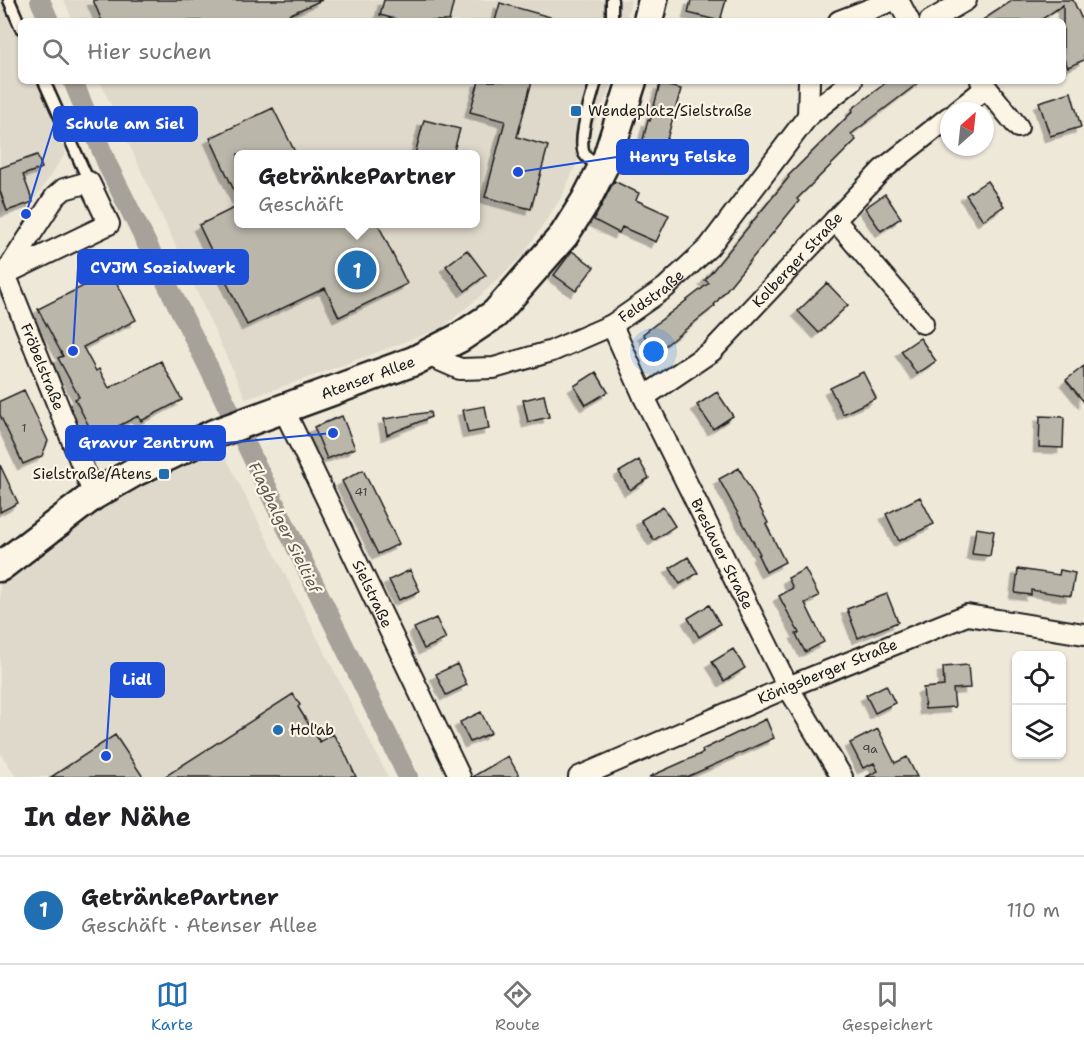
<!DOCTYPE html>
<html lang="de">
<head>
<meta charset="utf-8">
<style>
	body { margin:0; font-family:"Shantell Sans",sans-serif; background:#f6f6f6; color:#202124 }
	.controls { position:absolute; right:18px; bottom:18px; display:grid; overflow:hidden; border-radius:9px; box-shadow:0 2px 4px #0004 }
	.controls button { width:54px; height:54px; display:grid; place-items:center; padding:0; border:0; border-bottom:2px solid #e0e0e0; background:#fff; color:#202124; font:30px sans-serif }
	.compass { position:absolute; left:940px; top:102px; width:54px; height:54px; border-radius:50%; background:#fff; box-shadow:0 2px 4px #0004; rotate:27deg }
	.you { position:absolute; left:654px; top:352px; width:21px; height:21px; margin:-15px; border:4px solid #fff; border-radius:50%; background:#1a73e8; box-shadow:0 0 0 9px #1a73e833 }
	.badge { display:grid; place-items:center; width:39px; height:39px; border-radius:50%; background:#1f6fb2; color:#fff; font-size:20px; font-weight:700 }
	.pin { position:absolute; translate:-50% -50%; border:3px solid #fff; box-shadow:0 2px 6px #0006 }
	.popup { position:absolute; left:234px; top:150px; width:246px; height:78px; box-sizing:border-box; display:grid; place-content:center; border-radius:9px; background:#fff; filter:drop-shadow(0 2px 4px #0005); font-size:20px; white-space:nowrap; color:#757577 }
	.popup b { font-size:22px; color:#202124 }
	.popup::after { content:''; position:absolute; left:50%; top:100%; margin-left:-12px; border:12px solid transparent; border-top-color:#fff }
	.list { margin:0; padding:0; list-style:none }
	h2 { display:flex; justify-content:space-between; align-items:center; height:78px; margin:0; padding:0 24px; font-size:26px }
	h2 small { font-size:20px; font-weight:400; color:#757577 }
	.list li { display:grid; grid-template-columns:39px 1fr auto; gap:18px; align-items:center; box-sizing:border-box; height:108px; padding:0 24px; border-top:2px solid #e0e0e0 }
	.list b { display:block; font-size:22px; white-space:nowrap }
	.list p { margin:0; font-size:20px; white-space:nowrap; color:#757577 }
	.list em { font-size:20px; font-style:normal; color:#757577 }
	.icon { flex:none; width:33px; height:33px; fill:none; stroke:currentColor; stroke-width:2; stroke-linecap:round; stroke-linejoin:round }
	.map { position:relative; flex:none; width:1084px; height:777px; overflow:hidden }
	.search { position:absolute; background:#fff; box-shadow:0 2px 4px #0004; left:18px; right:18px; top:18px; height:66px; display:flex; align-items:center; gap:15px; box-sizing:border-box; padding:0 21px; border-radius:9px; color:#757577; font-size:22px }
	.sheet { height:186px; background:#fff }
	nav { display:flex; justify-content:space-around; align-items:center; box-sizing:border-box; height:84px; border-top:2px solid #e0e0e0; background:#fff; font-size:16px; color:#757577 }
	nav a { display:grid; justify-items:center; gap:3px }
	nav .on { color:#1f6fb2 }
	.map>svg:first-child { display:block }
	.built { fill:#ded9cb; fill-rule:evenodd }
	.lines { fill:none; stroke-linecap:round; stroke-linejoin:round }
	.canal { stroke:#a7a299; stroke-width:20 }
	.building { fill:#bab6aa; stroke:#1c1c1c; stroke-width:1.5; filter:url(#shadow) }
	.lane-casing { stroke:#1c1c1c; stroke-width:15 }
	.street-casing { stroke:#1c1c1c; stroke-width:24 }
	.secondary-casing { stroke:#1c1c1c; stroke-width:33 }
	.lane { stroke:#fcf5e5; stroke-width:10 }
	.street { stroke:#fcf5e5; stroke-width:20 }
	.secondary { stroke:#fcf5e5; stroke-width:28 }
	.poi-dot { fill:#1f6fb2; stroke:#fcf5e5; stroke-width:2 }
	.labels { text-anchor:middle; stroke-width:4.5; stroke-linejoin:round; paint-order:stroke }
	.number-label { font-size:12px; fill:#444240 }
	.poi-label { font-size:15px; fill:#1c1c1c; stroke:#fcf5e5; text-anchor:start }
	.street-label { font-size:15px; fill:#1c1c1c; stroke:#fcf5e5 }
	.water-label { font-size:16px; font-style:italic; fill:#5b5854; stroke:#fcf5e5 }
	.leader { fill:none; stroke:#1d4ed8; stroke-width:2 }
	.callout-dot { fill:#1d4ed8; stroke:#fcf5e5; stroke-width:2 }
	.callout { fill:#1d4ed8; stroke:#1d4ed8; stroke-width:2 }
	.callout-label { font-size:16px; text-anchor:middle; font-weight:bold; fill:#fff }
</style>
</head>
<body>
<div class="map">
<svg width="1084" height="777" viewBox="0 0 1084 777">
	<defs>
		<filter id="shadow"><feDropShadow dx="-5.5" dy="5.5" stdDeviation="0" flood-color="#0004"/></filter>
	</defs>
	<rect width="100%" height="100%" fill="#eee8d9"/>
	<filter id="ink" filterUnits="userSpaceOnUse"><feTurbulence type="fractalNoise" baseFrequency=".0167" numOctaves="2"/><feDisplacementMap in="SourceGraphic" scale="12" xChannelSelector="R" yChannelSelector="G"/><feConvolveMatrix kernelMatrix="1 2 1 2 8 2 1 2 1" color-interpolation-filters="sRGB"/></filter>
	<g filter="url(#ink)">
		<path class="built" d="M0,0H6L21,38V81H38L66,152L33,202L0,213Z
			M64,0H631L626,21H73Z
			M100,81H611L608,93L562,196L523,255L478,298L442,328L316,375L246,399ZM238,154H476V224H238Z
			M219,444L388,777H17L0,753V584L99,504Z"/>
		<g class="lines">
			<path class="canal" d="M40,0L49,21
				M73,81L108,166L207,364L408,777"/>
		</g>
		<path class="building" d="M93,0H322L275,21H102Z
			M384,0H454L449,21H403L380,15Z
			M691,0H726L720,21L688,13Z
			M1013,0H1073L1084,24V60L1068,67L1063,57V5L1039,21H981Z
			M500,3L550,17L549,21H495Z
			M479,81H532L517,137L548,146L531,209L485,197L505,121L470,112Z
			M888,81H921L851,134L856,140L797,199L799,201L714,305L715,306L657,352L643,334L709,283L705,280L789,177L788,176L853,111L852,109Z
			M660,84L681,89L664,150L642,144L648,120L650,121Z
			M1071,92L1081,127L1050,136L1039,102Z
			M273,108L296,154H238V199L210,138Z
			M424,120L460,129L453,154H415Z
			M37,155L42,168L23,175L33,202L7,211L0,191V168Z
			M614,181L639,193L636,200L669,215L656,242L622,227L619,233L594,220Z
			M987,181L1004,206L983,220L966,195Z
			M885,194L901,218L881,231L865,208Z
			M238,206V224H378L407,284L339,317L325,288L247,325L199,225Z
			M467,250L486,275L465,291L446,266Z
			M572,251L594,267L576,291L554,275Z
			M111,272L136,320L83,347L96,371L99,369L109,388L161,361L182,400L141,421L138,416L95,438L75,399L79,397L58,358L63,356L38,309Z
			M827,283L848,305L819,333L798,311Z
			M920,338L936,361L917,374L901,351Z
			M1084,366V402L1066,380Z
			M596,372L608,392L586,405L574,386Z
			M863,372L876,398L843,414L830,388Z
			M24,390L48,441L42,456L23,464L0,415V401Z
			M717,392L733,416L713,429L697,405Z
			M544,395L549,417L528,422L523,400Z
			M485,406L489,429L468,433L463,410Z
			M430,412L431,417L387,435L384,419Z
			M342,416L355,448L327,459L314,427Z
			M1040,416L1064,417L1063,448L1039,447Z
			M639,460L649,478L630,490L619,472Z
			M0,465L18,503L0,512Z
			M739,468L768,523L766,524L785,562L766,572L758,555L760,554L719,479Z
			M363,470L399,544L378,554L342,481Z
			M920,497L934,524L899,541L886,514Z
			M663,507L675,526L654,540L641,520Z
			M976,528L994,531L990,556L972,554Z
			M688,557L698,573L680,584L670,568Z
			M805,569L819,596L805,603L824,642L805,652L796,634L799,633L779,596L793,588L788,578Z
			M1018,569L1059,575L1060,570L1075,573L1071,596L1031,590V595L1015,593Z
			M410,570L420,591L399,600L389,580Z
			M887,594L898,622L858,638L847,609Z
			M709,605L720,624L699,637L688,618Z
			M436,618L446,639L424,649L414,628Z
			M733,649L745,668L724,681L712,662Z
			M457,664L467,685L446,695L436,674Z
			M968,665L970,688L953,689L955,707L925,709L923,688L944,686L943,667Z
			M886,685L895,703L875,713L866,695Z
			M293,694L300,705L298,707L320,742L333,734L344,751L356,777H164Z
			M481,712L491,733L470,742L460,722Z
			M766,719L774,738L687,777H649L703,753L702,750Z
			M878,729L895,763L907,757L917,777H866L878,771L874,763L863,768L850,743Z
			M115,735L143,777H51Z
			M508,756L520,777H472Z"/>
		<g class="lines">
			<defs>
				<path id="lane" d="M9,0L21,28
					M612,0V21
					M44,81L89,182
					M596,81C592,97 576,141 585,155C588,160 595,163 600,167"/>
				<g id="street">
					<path d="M898,0L909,21"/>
					<path d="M839,21L894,0"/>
					<path d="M930,21L966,0"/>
					<path d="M981,81L1018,127"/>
					<path d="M957,111L986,88"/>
					<path d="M808,116L809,81"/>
					<path d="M835,220L923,323"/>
					<path id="s1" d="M5,274L94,495"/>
					<path d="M0,276L5,274L109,224L89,182L64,189L55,197L5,274"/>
					<path id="s2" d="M612,325L644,397L788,687L842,777"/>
					<path id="s3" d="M431,353L437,359L460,369L494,368L552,351L612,325L665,288L709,247L808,116L852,81"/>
					<path id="s4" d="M644,397L712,351L882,170L949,117"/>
					<path id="s5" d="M284,410L460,777"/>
					<path id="s6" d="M579,777L788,687L967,615L1084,634"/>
				</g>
				<g id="secondary">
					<path d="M648,21L653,0"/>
					<path id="s7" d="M0,567L94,495L136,471L214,434L414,361L459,338L495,314L564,235L586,200L607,159L632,81"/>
				</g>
			</defs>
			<use href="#lane" class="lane-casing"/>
			<use href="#street" class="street-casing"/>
			<use href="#secondary" class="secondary-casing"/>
			<use href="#lane" class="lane"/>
			<use href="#street" class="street"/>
			<use href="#secondary" class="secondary"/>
		</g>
	</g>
	<g class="poi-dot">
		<rect x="570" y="105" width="12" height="12" rx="3"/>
		<rect x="158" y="468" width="12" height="12" rx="3"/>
		<circle cx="278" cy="730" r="6"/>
	</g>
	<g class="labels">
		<g class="number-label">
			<text x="24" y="432">1</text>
			<text x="361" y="496">41</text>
			<text x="870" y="753">9a</text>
		</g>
		<g class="poi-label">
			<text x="588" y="116">Wendeplatz/Sielstraße</text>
			<text x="152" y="479" text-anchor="end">Sielstraße/Atens</text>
			<text x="290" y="735">Hol'ab</text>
		</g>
		<g class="street-label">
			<text dy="5" stroke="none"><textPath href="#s4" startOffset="207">Kolberger Straße</textPath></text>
			<text dy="5" stroke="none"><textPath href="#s3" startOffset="242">Feldstraße</textPath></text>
			<text dy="5" stroke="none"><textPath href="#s1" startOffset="100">Fröbelstraße</textPath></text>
			<text dy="5" stroke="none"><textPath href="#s7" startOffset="417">Atenser Allee</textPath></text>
			<text dy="5" stroke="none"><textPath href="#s2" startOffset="254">Breslauer Straße</textPath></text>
			<text dy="5" stroke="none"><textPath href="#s5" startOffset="204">Sielstraße</textPath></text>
			<text dy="5" stroke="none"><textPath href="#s6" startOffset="270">Königsberger Straße</textPath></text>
		</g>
		<g class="water-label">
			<text transform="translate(285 527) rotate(64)" y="6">Flagbalger Sieltief</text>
		</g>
	</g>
	<path class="leader" d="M26 214L54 124M518 172L617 157M73 351L78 267M333 433L225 443M106 756L111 680"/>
	<g class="callout-dot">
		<circle cx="26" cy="214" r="6"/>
		<circle cx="518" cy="172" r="6"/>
		<circle cx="73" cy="351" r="6"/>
		<circle cx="333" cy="433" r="6"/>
		<circle cx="106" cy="756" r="6"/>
	</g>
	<g class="callout">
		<rect x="54" y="107" width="143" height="34" rx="6"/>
		<rect x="617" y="140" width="131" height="34" rx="6"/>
		<rect x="78" y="250" width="170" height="34" rx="6"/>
		<rect x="66" y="426" width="159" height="34" rx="6"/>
		<rect x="111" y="663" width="53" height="34" rx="6"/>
	</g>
	<g class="callout-label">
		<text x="125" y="129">Schule am Siel</text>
		<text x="683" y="162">Henry Felske</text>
		<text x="163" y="273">CVJM Sozialwerk</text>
		<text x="146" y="448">Gravur Zentrum</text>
		<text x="137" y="685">Lidl</text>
	</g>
</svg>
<div class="controls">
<button><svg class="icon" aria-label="locate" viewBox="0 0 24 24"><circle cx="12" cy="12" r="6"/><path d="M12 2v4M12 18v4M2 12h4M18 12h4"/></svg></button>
<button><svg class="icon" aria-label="layers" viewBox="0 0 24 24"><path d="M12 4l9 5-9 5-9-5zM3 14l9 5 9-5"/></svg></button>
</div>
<svg class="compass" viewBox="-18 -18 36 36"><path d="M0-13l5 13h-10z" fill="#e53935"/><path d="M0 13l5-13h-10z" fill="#757577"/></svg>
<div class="you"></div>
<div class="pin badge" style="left:357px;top:270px">1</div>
<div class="popup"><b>GetränkePartner</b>Geschäft</div>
<div class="search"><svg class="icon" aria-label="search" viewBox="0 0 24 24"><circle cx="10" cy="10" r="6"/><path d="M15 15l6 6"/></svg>Hier suchen</div>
</div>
<section class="sheet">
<h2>In der Nähe<small></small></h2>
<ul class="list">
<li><span class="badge">1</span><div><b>GetränkePartner</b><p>Geschäft · Atenser Allee</p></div><em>110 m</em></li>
</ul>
</section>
<nav>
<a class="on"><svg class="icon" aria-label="map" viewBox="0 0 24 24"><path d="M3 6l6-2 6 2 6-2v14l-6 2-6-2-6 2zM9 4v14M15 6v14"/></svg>Karte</a>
<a><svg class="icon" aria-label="directions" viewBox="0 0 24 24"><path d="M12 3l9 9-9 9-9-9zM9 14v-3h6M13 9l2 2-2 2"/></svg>Route</a>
<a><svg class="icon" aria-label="saved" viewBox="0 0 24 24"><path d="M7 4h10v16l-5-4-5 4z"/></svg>Gespeichert</a>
</nav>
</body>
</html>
